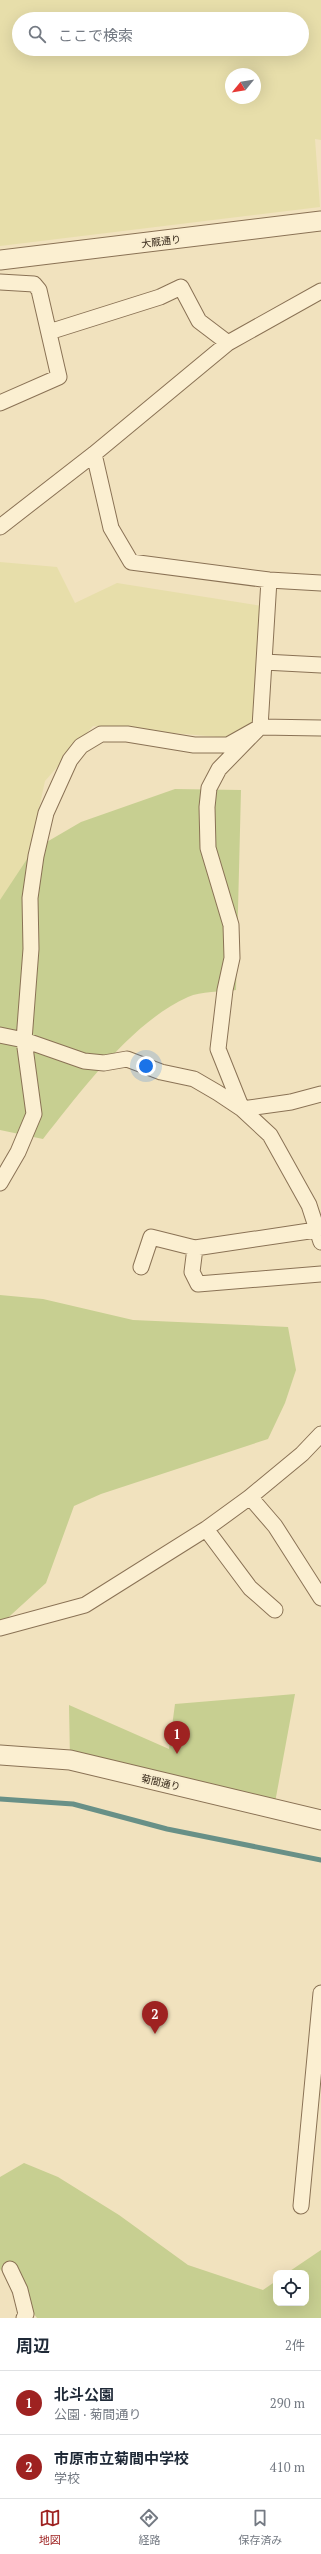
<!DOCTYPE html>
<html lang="ja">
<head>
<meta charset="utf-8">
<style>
	body { margin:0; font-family:"PT Serif","Noto Sans JP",serif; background:#f6f6f7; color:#1f2937 }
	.controls { position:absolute; right:12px; bottom:12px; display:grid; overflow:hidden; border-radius:8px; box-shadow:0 4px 16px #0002 }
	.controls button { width:36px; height:36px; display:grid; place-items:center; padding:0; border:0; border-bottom:1px solid #e0e1e3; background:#fff; color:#1f2937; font:20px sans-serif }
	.compass { position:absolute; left:225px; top:68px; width:36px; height:36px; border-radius:50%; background:#fff; box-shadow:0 4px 16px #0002; rotate:240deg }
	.you { position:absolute; left:146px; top:1066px; width:14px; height:14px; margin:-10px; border:3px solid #fff; border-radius:50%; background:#1a73e8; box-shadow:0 0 0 6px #1a73e833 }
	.badge { display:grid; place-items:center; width:26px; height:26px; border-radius:50%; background:#9e2221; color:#fff; font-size:13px; font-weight:700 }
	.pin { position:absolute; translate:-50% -33px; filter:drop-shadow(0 1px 2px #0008) }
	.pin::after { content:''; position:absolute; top:21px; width:14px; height:12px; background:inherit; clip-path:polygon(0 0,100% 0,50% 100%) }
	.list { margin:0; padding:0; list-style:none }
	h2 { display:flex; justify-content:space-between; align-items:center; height:52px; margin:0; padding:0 16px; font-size:17px }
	h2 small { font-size:13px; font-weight:400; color:#747a83 }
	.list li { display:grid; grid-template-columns:26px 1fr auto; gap:12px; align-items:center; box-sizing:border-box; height:64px; padding:0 16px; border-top:1px solid #e0e1e3 }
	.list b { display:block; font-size:15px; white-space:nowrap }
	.list p { margin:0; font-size:13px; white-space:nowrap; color:#747a83 }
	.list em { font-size:13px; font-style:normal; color:#747a83 }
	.icon { flex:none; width:22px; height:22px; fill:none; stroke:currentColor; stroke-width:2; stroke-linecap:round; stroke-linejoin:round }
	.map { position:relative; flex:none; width:321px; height:2318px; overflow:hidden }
	.search { position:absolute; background:#fff; box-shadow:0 4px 16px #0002; left:12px; right:12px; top:12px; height:44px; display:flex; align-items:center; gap:10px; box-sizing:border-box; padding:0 14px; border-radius:22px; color:#747a83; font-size:15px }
	.sheet { height:180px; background:#fff }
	nav { display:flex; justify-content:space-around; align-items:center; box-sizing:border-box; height:56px; border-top:1px solid #e0e1e3; background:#fff; font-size:11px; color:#747a83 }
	nav a { display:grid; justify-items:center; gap:2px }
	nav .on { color:#9e2221 }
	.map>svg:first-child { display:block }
	.farmland { fill:#e7deaa; fill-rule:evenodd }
	.green { fill:#c7cf91 }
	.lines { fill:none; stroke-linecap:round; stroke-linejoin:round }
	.stream { stroke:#689087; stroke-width:5 }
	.minor-casing { stroke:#8a7255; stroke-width:17 }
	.tertiary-casing { stroke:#8a7255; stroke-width:21 }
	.minor { stroke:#fbefd1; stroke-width:15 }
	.tertiary { stroke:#fbefd1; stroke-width:19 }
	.labels { text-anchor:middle; stroke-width:4; stroke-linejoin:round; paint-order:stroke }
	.street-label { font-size:10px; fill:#382a1b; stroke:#f8ecce }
</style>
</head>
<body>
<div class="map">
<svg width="321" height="2318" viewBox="0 0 321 2318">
	<rect width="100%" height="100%" fill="#f1e2be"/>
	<path class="farmland" d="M0,0H321V140L315,139L320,207L0,246ZM19,19H302V49H19ZM231,74H255V98H231Z
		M0,562L57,567L75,603L117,583L262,606L255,721L230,738L93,726L45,781L23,882L0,960Z"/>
	<path class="green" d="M175,789L241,790L236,990C221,992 201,991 188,997C132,1022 81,1091 43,1139L0,1130V900L33,850L81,822Z
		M0,1295L43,1299L133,1320L288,1327L296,1370L285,1403L268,1439L101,1494L74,1506L46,1583L0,1625Z
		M295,1694L274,1808L70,1760L69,1705L169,1749L175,1704Z
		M24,2163L58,2177L119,2215L188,2265L263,2290L276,2281V2303H306V2273H287L321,2250V2318H37L0,2269V2177Z"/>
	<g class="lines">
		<path class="stream" d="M0,1799L73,1804L167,1829L321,1860"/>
		<defs>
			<path id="minor" d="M0,282L34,284L39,290L59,377L0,403
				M49,332L160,297L181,287L199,321L228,343
				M94,454L111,528L131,562L269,580L321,583
				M0,527L94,454L228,343L321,291
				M264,662L321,665
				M0,1035L24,1040L84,1061L104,1063L127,1059L161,1072L194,1079L218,1093L242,1109L270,1135L309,1205L321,1242
				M242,1109L218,1049L225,990L232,958L231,925L208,848L207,807L209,788L219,769L260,727L269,580
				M242,1109L291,1102L321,1094
				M0,1183L18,1152L34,1114L24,1040L31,949L30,898L36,856L46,813L70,760L81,746L101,734H127L194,745H228L260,727L321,728
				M195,1248L192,1272L198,1284L321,1274
				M141,1267L151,1237L195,1248L316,1230
				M250,1497L275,1526L321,1598
				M206,1529L250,1588L275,1610
				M0,1628L85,1605L206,1529L250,1497L302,1454L321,1434
				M301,2206L321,1993
				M10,2269L20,2290L26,2314L24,2318"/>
			<path id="tertiary" d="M0,260L321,221
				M0,1755L70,1760L321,1820"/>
		</defs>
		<use href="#minor" class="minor-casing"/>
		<use href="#tertiary" class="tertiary-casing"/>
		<use href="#minor" class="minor"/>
		<use href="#tertiary" class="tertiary"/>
	</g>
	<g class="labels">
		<g class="street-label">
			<text transform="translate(161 241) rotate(-7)" y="4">大厩通り</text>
			<text transform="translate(161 1782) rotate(13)" y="4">菊間通り</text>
		</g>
	</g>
</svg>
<div class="controls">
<button><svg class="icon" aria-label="locate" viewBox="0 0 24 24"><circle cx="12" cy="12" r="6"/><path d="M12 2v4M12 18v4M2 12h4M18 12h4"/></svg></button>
</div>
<svg class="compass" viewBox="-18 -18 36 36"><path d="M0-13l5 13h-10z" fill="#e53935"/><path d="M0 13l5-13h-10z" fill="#747a83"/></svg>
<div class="you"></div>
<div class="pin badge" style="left:177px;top:1754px">1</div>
<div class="pin badge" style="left:155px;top:2034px">2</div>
<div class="search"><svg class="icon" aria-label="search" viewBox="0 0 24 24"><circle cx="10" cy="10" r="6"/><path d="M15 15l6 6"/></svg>ここで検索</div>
</div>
<section class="sheet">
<h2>周辺<small>2件</small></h2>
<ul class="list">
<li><span class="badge">1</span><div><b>北斗公園</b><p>公園 · 菊間通り</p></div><em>290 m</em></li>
<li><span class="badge">2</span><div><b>市原市立菊間中学校</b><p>学校</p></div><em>410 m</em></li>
</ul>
</section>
<nav>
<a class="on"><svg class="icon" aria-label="map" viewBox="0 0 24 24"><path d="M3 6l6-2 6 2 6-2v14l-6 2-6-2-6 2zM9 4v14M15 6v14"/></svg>地図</a>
<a><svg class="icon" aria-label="directions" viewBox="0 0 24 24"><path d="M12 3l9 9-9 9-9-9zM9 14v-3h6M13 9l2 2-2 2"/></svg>経路</a>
<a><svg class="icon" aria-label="saved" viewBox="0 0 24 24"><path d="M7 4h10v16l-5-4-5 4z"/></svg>保存済み</a>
</nav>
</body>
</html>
